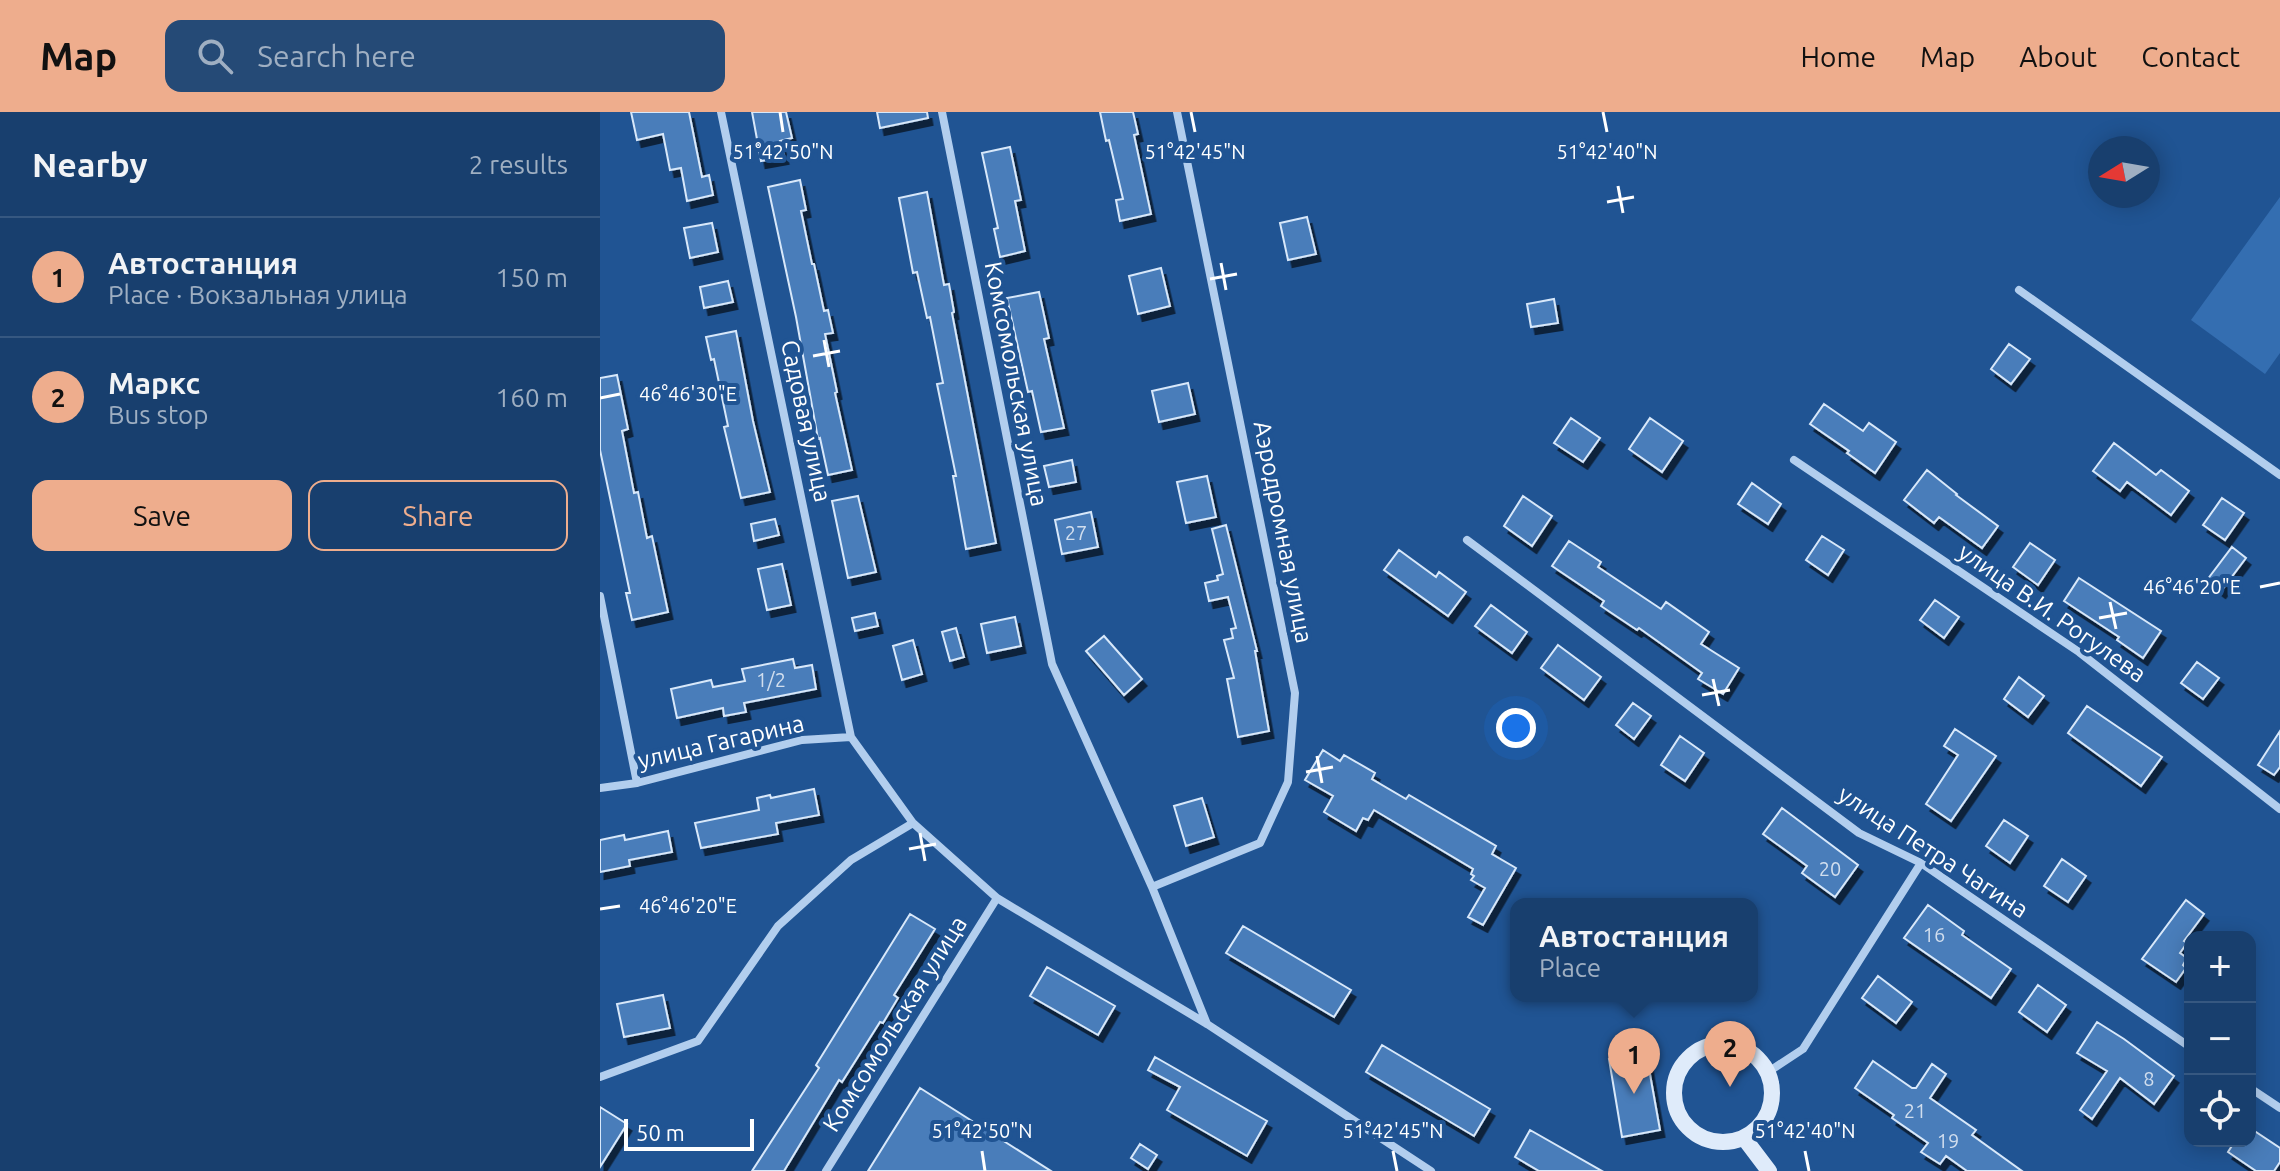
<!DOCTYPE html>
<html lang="en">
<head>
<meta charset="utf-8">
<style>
	body { margin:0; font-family:Ubuntu,sans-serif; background:#254a76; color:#f1f3f6 }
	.controls { position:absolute; right:24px; bottom:24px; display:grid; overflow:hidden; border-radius:16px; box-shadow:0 4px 20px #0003 }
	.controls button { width:72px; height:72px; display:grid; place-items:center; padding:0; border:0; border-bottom:2px solid #365881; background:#183f6e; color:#f1f3f6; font:40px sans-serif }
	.compass { position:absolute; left:1488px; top:24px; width:72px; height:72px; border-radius:50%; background:#183f6e; box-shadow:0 4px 20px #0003; rotate:259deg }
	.scale { position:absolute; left:24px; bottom:20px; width:130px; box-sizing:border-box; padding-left:8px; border:4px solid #fff; border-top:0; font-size:22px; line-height:28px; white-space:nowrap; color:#fff; -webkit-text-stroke:6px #205493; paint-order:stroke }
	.you { position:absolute; left:916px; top:616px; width:28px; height:28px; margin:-20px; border:6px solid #fff; border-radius:50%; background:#1a73e8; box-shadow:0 0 0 12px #1a73e833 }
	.badge { display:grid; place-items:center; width:52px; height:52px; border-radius:50%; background:#eead8d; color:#111; font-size:26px; font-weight:700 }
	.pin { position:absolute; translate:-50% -66px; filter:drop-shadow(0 2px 4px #0008) }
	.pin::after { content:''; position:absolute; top:42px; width:28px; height:24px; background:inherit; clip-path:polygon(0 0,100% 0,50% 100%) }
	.popup { position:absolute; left:910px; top:786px; width:248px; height:104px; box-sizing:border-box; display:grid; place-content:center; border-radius:16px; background:#183f6e; filter:drop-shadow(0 2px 6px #0005); font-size:26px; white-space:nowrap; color:#9fafc2 }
	.popup b { font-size:30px; color:#f1f3f6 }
	.popup::after { content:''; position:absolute; left:50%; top:100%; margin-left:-16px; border:16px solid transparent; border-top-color:#183f6e }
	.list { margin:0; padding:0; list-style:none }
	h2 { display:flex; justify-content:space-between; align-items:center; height:104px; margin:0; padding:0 32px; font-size:34px }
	h2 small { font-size:26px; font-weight:400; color:#9fafc2 }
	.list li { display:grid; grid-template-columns:52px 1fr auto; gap:24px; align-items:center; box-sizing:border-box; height:120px; padding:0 32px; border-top:2px solid #365881 }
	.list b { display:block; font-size:30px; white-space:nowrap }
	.list p { margin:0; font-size:26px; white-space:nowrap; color:#9fafc2 }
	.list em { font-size:26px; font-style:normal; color:#9fafc2 }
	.actions { display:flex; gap:16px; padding:24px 32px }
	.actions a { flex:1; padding:18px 0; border:2px solid #eead8d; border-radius:16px; text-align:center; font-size:28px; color:#eead8d }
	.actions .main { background:#eead8d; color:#111 }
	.icon { flex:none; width:44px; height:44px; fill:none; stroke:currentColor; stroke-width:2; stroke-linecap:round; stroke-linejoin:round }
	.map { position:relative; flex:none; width:1680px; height:1059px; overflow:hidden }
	header { display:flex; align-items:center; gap:48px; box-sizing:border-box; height:112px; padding:0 40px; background:#eead8d; color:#111 }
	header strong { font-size:38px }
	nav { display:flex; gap:44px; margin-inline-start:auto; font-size:28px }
	.search { width:560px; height:72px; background:#254a76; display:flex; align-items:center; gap:20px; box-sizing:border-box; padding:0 28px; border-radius:16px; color:#9fafc2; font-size:30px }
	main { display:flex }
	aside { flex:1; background:#183f6e }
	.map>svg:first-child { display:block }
	.green { fill:#346eb1 }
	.building { fill:#487dba; stroke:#d8e8fa; stroke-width:2; filter:url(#shadow) }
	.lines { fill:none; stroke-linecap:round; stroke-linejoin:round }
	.street { stroke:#b2ceee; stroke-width:8 }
	.secondary { stroke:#dfebfa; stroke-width:16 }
	.ticks { fill:none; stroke:#fff; stroke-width:3 }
	.labels { text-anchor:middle; stroke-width:8; stroke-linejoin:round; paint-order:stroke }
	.number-label { font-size:20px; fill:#d1deee }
	.street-label { font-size:24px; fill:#fff; stroke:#205493 }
	.ticks-label { font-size:20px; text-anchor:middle; fill:#fff; stroke:#205493; stroke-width:8; stroke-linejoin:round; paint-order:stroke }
</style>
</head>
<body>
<header>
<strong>Map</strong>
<div class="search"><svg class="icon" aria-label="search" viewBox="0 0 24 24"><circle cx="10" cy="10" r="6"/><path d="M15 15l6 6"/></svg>Search here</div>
<nav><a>Home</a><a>Map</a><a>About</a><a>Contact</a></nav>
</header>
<main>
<aside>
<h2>Nearby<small>2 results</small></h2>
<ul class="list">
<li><span class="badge">1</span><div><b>Автостанция</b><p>Place · Вокзальная улица</p></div><em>150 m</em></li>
<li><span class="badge">2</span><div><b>Маркс</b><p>Bus stop</p></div><em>160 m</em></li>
</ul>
<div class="actions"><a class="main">Save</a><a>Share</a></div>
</aside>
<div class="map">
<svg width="1680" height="1059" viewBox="0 0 1680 1059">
	<defs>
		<filter id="shadow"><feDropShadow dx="4.5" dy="7" stdDeviation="0" flood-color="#0009"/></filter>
	</defs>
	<rect width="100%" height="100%" fill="#205493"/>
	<path class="green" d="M1680,85V241L1665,262L1591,208Z"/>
	<path class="building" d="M31,0H89L102,65L109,63L113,83L87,89L81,56L70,58L63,22L37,28Z
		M152,0H186L192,26L180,29L184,45L161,49Z
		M277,0H327L328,6L280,16Z
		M500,0H533L538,22L534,23L551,102L520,109L516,88L523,87L509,28L506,29Z
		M410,35L421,88L415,89L425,139L400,145L394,117L398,116L382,41Z
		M200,68L206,98L201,99L212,152H214L224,199L228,198L233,221L225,222L237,280L235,281L252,358L228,363L220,326L218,327L196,205L168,75Z
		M327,80L344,173L349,172L354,200L352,201L396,431L366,437L353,364H356L337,272L343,271L330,205L327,206L317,160L313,161L299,86Z
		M707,105L716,142L688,148L680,111Z
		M112,111L118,140L90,146L84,116Z
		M561,156L570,194L538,202L529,164Z
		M128,169L133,190L104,196L100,175Z
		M439,180L449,226L444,227L464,316L441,320L432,279L428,280L407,186Z
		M954,187L958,211L931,215L927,192Z
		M136,219L153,309L170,380L141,386L124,315L128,314L114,247L111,248L106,225Z
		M1409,232L1430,247L1411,272L1391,257Z
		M17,263L28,317L22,319L34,381L38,380L47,426L52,424L68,500L32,508L26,481H30L0,338V266Z
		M588,271L595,302L559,310L552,279Z
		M1224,292L1263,319L1269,311L1296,330L1275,361L1247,341L1249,339L1210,312Z
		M971,306L1000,326L983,350L954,331Z
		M1050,306L1083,329L1062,360L1029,337Z
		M1514,331L1556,363L1561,358L1589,379L1571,403L1527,370L1520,379L1493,359Z
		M472,348L476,370L449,375L444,354Z
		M1327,358L1357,382L1356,383L1398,414L1382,436L1339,405L1334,411L1304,388Z
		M607,364L616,405L586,411L577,370Z
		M1152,371L1181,392L1168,412L1138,392Z
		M258,384L276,460L248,466L232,389Z
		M923,384L952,404L932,434L904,414Z
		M1622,386L1644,401L1625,428L1603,413Z
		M491,400L498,435L462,442L455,408Z
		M175,407L179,423L154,429L151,412Z
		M626,413L657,539H655L669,619L638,625L627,567L634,566L624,528L633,526L631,517L636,516L628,485L609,489L605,471L618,468L617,464L623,462L612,417Z
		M1222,424L1244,438L1228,463L1206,448Z
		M969,429L1001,450L998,455L1061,497L1066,490L1109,520L1101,532L1139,556L1123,582L1098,567L1102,561L1039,516L1037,518L1001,494L1004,489L952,454Z
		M1430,431L1455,448L1438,473L1413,455Z
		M1632,435L1646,446L1621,479L1607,468Z
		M799,438L836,465L839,460L866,480L848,504L784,458Z
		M182,452L191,493L167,498L158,457Z
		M1479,466L1561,519L1543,546L1517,528L1519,525L1464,489Z
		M1335,488L1359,505L1344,526L1320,508Z
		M891,493L927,520L912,541L875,514Z
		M275,501L278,514L255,519L252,506Z
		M415,505L421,534L387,541L381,512Z
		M356,516L364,545L350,549L342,520Z
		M504,524L542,567L524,583L486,539Z
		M313,528L322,562L302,568L293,534Z
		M958,533L1001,565L984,588L941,556Z
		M193,547L195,556L212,553L216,577L144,591L146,600L124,604L123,596L77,606L71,577L111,568L113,575L145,569L142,557Z
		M1597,550L1619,566L1603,587L1581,571Z
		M1419,565L1444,584L1428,605L1404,587Z
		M1033,591L1051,604L1034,627L1016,613Z
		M1487,594L1562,645L1541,674L1468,621Z
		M1355,617L1396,644L1351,709L1326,692L1358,643L1344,634Z
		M1680,619V655L1674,663L1658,653Z
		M1080,624L1104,641L1085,669L1061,653Z
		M723,638L740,649L744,643L775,661L772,667L806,687L809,683L896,734L892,742L916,756L883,813L868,805L885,776L871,768L874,764L871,762L873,757L774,698L768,708L763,706L756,719L724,700L733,684L705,668Z
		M214,677L219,703L176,711L178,722L101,736L95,711L159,698L157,686L170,683L171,686Z
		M602,686L614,725L586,734L574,694Z
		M1182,696L1258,753L1235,785L1202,761L1207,754L1163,722Z
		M1404,708L1428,724L1410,751L1386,734Z
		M68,719L72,740L29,748L30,754L0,760V728L24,723L25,728Z
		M1462,747L1486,764L1468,790L1444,774Z
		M1586,788L1604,802L1584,829L1587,831L1580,841L1587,846L1583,853L1586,856L1576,870L1542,847Z
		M1328,793L1364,819L1362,823L1411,857L1391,886L1304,826Z
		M310,802L335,817L294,883L298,886L283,911L280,910L242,970L239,968L184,1059H152L219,956L216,953Z
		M643,814L751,878L734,905L626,841Z
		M447,855L515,894L498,923L430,884Z
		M1278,864L1312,890L1296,911L1262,886Z
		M1438,873L1466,893L1447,920L1419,900Z
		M63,883L70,916L24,925L17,892Z
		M1497,910L1524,927L1574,964L1554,992L1520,966L1492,1007L1480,998L1507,959L1477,941Z
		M782,933L890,997L874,1024L766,960Z
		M1046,940L1060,1018L1022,1025L1009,947Z
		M555,945L667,1009L647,1044L567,998L580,975L548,958Z
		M1273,949L1312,976H1316L1332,952L1346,962L1330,986L1376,1018L1372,1023L1422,1059H1367L1346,1044L1340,1052L1321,1040L1328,1031L1292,1006L1294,1003L1255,976Z
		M320,976L451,1059H268Z
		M0,995L27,1012L0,1055Z
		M1650,1016L1680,1036V1050L1674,1059H1656L1628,1040L1635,1029H1650Z
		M930,1018L1002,1059H939L915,1045Z
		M540,1032L557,1043L548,1057L531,1046Z"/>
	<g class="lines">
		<path class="street" d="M121,0L251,625L256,632L313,711L397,786L607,912L831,1059
			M342,0L452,552L552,775L607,912
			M1419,178L1680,363
			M1194,348L1479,540L1680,697
			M867,428L1259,721L1321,751L1590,935
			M0,484L37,671
			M0,676L37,671L202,628L251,625
			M552,775L660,731L688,670L695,581L577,0
			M1168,960L1203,937L1321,751
			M0,965L98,929L178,814L251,748L313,711
			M1650,976L1680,996
			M226,1059L397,786"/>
		<path class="secondary" d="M1074 981a49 49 0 1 1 98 0a49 49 0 1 1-98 0Z
			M1144,1026L1169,1059"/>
	</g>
	<path class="ticks" d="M180,0L183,20M591,0L595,20M1003,0L1007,20M1018,74L1023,101M1007,90L1034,85M621,151L626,178M610,167L637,162M224,228L229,255M213,244L240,239M0,286L20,282M1660,475L1680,471M1510,490L1516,517M1499,506L1527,501M1113,567L1119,594M1102,583L1130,578M717,644L722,671M706,660L733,655M320,721L325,749M309,737L336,732M0,797L20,794M382,1039L385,1059M793,1039L797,1059M1205,1039L1209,1059"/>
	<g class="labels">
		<g class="number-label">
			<text x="476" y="428">27</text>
			<text x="171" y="575">1/2</text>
			<text x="1230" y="764">20</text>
			<text x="1334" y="830">16</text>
			<text x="1549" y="974">8</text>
			<text x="1315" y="1006">21</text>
			<text x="1348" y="1036">19</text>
		</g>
		<g class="street-label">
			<text transform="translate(416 272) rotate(79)" y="8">Комсомольская улица</text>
			<text transform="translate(206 309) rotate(78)" y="8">Садовая улица</text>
			<text transform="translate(683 420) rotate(79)" y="8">Аэродромная улица</text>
			<text transform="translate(1452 501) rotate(35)" y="8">улица В.И. Рогулева</text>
			<text transform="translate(121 630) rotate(-13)" y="8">улица Гагарина</text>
			<text transform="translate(1333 740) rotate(33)" y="8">улица Петра Чагина</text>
			<text transform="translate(295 912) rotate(-58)" y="8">Комсомольская улица</text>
		</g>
	</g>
	<g class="ticks-label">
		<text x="183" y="47">51°42'50"N</text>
		<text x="595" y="47">51°42'45"N</text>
		<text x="1007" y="47">51°42'40"N</text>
		<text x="88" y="289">46°46'30"E</text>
		<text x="1592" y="482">46°46'20"E</text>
		<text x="88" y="801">46°46'20"E</text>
		<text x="382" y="1026">51°42'50"N</text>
		<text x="793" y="1026">51°42'45"N</text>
		<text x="1205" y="1026">51°42'40"N</text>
	</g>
</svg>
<div class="controls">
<button>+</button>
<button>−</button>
<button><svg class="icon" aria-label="locate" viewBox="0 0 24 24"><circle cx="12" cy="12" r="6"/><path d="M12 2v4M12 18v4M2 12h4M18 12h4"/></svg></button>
</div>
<svg class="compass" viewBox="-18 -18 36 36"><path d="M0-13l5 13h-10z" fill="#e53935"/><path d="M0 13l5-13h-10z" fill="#9fafc2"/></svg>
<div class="scale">50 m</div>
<div class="you"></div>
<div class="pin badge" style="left:1034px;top:982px">1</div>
<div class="popup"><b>Автостанция</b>Place</div>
<div class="pin badge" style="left:1130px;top:975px">2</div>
</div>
</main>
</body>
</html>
